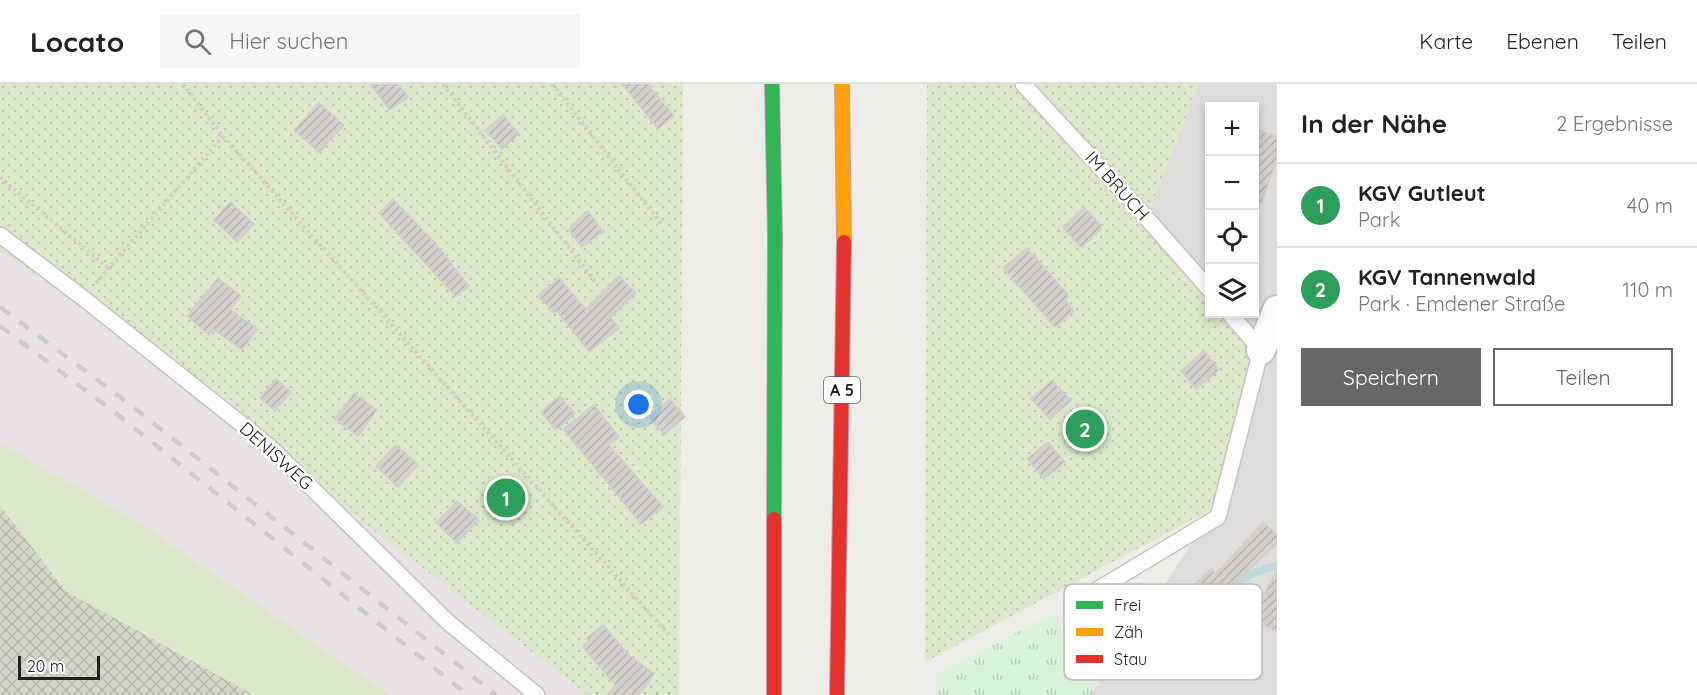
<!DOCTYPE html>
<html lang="de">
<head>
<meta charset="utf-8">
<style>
	body { margin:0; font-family:Quicksand,sans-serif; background:#f6f6f6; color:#222 }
	.controls { position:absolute; right:18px; top:18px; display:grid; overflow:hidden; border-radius:0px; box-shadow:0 3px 9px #0003 }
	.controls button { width:54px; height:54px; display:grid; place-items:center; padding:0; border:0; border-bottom:2px solid #e0e0e0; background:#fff; color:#222; font:30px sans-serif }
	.scale { position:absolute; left:18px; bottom:15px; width:82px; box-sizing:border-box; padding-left:6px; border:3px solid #202020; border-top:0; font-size:16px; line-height:21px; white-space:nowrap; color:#202020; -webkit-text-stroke:4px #fff; paint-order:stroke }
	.you { position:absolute; left:639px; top:321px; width:21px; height:21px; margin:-15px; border:4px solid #fff; border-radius:50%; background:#1a73e8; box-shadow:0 0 0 9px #1a73e833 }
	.badge { display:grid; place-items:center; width:39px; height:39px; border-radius:50%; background:#686766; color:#fff; font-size:20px; font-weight:700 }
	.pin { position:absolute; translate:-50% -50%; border:3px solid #fff; box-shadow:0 2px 6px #0006 }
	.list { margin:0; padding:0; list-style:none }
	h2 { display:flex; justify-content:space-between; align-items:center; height:78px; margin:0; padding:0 24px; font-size:26px }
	h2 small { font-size:20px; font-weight:400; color:#767676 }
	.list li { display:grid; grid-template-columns:39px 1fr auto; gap:18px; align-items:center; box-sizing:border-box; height:84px; padding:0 24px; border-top:2px solid #e0e0e0 }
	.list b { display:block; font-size:22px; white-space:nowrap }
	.list p { margin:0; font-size:20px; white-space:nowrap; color:#767676 }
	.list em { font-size:20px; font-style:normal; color:#767676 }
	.actions { display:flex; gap:12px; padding:18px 24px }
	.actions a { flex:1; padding:14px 0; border:2px solid #686766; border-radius:0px; text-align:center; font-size:21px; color:#686766 }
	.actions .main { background:#686766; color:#fff }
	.icon { flex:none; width:33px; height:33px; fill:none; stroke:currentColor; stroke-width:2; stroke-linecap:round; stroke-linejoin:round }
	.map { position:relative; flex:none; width:1277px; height:611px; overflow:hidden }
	header { display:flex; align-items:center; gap:36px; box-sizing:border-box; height:84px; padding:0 30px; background:#fff; border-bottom:2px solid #e0e0e0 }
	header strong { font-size:28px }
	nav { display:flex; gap:33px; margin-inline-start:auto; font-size:21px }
	.search { width:420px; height:54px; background:#f6f6f6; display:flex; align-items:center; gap:15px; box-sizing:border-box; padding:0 21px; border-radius:0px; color:#767676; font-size:22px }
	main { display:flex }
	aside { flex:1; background:#fff }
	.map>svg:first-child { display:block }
	.residential { fill:#dddcda }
	.industrial { fill:#ebe2e7 }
	.construction { fill:url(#construction-cross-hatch) }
	.grass { fill:#dbe9ca }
	.park { fill:url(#park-tufts) }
	.garden { fill:url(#garden-dots) }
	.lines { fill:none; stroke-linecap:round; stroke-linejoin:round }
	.stream { stroke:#bed8df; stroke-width:8 }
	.building { fill:url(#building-hatch); stroke:#d1ceca; stroke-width:1.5 }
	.lane-casing { stroke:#c5c4c3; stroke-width:18 }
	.street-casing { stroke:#c5c4c3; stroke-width:32 }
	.fast-casing { stroke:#c1a2ab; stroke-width:16 }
	.slow-casing { stroke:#c1a2ab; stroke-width:16 }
	.jam-casing { stroke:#c1a2ab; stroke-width:16 }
	.path { stroke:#d7cac8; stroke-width:4; stroke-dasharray:3 3; stroke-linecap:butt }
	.lane { stroke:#fcfcfc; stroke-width:15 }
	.street { stroke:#fcfcfc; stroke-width:28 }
	.fast { stroke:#30b455; stroke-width:14 }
	.slow { stroke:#ff9f0a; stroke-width:14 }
	.jam { stroke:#e5322d; stroke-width:14 }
	.rail { stroke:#cbcbca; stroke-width:4.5; stroke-dasharray:12 12; stroke-linecap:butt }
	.labels { text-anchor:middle; stroke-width:5; stroke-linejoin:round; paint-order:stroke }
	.shield { fill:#fff; stroke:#636363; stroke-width:1.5 }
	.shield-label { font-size:16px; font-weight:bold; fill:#202020 }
	.street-label { font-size:18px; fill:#202020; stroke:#fff }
	.key { fill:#fff; stroke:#bcbcbc; stroke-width:1.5 }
	.key-label { font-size:16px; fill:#202020 }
</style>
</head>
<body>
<header>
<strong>Locato</strong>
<div class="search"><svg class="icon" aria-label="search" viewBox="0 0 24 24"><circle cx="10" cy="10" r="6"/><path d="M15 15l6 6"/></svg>Hier suchen</div>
<nav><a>Karte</a><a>Ebenen</a><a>Teilen</a></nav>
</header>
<main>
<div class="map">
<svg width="1277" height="611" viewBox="0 0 1277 611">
	<defs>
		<pattern id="construction-cross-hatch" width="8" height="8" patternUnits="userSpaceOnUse" patternTransform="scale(1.5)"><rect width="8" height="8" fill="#d7d6cb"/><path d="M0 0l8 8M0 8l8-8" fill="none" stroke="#b8b7ae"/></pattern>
		<pattern id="park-tufts" width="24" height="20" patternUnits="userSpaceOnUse" patternTransform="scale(1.5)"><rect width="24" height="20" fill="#d9f2d8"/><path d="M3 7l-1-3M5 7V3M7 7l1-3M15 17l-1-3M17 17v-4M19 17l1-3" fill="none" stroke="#bacfb9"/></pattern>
		<pattern id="garden-dots" width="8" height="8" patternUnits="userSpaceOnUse" patternTransform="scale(1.5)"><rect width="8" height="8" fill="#dbe9ca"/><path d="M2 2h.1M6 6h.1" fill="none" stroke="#bcc8ad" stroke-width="1.8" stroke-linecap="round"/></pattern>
		<pattern id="building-hatch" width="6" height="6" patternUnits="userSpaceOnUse" patternTransform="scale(1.5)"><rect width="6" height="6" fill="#d3d0ce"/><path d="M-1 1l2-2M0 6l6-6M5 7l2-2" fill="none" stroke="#b5b2b1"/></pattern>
	</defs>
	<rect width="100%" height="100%" fill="#eeece9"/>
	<path class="residential" d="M1198,0H1277V611H1091L1216,423L1273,268L1240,230H1254V22H1210L1209,194L1150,125Z"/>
	<path class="industrial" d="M0,166L75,217L588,611H390L143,441L0,359Z"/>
	<path class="construction" d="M0,421L66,507L254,611H0Z"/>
	<path class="grass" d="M0,359L143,441L390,611H254L66,507L0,421Z"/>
	<path class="park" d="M1053,530L1100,597L1091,611H936V590Z"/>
	<path class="garden" d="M0,0H683L679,611H588L75,217L0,166Z
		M927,0H1198L1150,125L1209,194L1210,230H1240L1273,268L1216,423L925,578Z"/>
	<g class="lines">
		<path class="stream" d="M1228,503L1253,489L1277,481"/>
	</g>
	<path class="building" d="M370,0H398L408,13L390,26Z
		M622,0H648L674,32L658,45Z
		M319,19L344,41L319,69L294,46Z
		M503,31L519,50L502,65L485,46Z
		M1254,44L1277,53V76L1257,130H1254Z
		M393,115L436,160L469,202L456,213L379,129Z
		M230,118L254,140L237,158L214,136Z
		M1084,123L1102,144L1081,164L1063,143Z
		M588,127L603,148L582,163L569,146L572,144L571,142Z
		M1027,164L1069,212L1065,216L1074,227L1055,243L1003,184Z
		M619,192L636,209L611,233L619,244L589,268L557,227L554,229L538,212L559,194L586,225Z
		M218,194L241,212L230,225L257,245L242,266L213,245L209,251L187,232Z
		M1204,267L1219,286L1196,305L1181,287Z
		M276,295L291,308L275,327L260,314Z
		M1052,296L1071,317L1050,335L1031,315Z
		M354,309L377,326L358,352L335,335Z
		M560,312L575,330L556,346L541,328Z
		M670,315L685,333L664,351L649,333Z
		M594,321L619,353L609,361L663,423L641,440L563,345Z
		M1048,358L1065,378L1044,395L1027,375Z
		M396,361L418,381L398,403L376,382Z
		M457,417L479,436L457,459L436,439Z
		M1263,438L1277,450V460L1174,552L1158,533L1212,485L1216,490Z
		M1277,487V548L1251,534Z
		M603,541L629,571L654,590L639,611H608L615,601L583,563L589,557L587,554Z"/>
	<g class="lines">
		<defs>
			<path id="lane" d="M1023,0L1143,130L1210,206
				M0,151L83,214L269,362L449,539L537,611
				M1092,509L1218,433L1261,266L1230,230"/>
			<path id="street" d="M1261,266L1277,226"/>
			<path id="fast" d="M772,0L775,152L774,435"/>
			<path id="slow" d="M842,0L844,158"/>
			<path id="jam" d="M774,611V435
				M837,611L844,158"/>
		</defs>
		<use href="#lane" class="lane-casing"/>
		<use href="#street" class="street-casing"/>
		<use href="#fast" class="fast-casing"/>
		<use href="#slow" class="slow-casing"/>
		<use href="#jam" class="jam-casing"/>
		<path class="path" d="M183,0L223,52L669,551
			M443,0L596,199
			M552,0L663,142
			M0,93L109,185
			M96,199L223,52"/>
		<use href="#lane" class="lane"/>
		<use href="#street" class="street"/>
		<use href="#fast" class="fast"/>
		<use href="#slow" class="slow"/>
		<use href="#jam" class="jam"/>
		<path class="rail" d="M0,223L124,316L496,611
			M0,242L113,327L468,611"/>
	</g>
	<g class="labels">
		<rect class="shield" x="824" y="293" width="36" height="26" rx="4.5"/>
		<g class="shield-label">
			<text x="842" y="312">A 5</text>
		</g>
		<g class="street-label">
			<text transform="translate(1117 102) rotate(48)" y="6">IM BRUCH</text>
			<text transform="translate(276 372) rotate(42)" y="6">DENISWEG</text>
		</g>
	</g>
	<rect x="1064" y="500" width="198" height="96" rx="9" class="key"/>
	<rect x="1076" y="517" width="27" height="8" fill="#30b455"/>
	<rect x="1076" y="544" width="27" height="8" fill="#ff9f0a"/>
	<rect x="1076" y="571" width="27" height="8" fill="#e5322d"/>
	<g class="key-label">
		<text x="1114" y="527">Frei</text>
		<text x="1114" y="554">Zäh</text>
		<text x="1114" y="581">Stau</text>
	</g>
</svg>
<div class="controls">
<button>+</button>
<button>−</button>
<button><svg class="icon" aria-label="locate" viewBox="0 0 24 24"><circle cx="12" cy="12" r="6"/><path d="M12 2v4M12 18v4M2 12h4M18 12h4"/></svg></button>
<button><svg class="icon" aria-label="layers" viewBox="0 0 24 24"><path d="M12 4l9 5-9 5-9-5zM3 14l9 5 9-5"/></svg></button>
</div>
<div class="scale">20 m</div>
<div class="you"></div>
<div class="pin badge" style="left:506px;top:414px;background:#2e9e5b">1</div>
<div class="pin badge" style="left:1085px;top:345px;background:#2e9e5b">2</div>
</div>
<aside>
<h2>In der Nähe<small>2 Ergebnisse</small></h2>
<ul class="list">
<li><span class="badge" style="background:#2e9e5b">1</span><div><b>KGV Gutleut</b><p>Park</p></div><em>40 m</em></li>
<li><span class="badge" style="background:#2e9e5b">2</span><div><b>KGV Tannenwald</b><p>Park · Emdener Straße</p></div><em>110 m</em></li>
</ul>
<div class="actions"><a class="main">Speichern</a><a>Teilen</a></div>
</aside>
</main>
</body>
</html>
